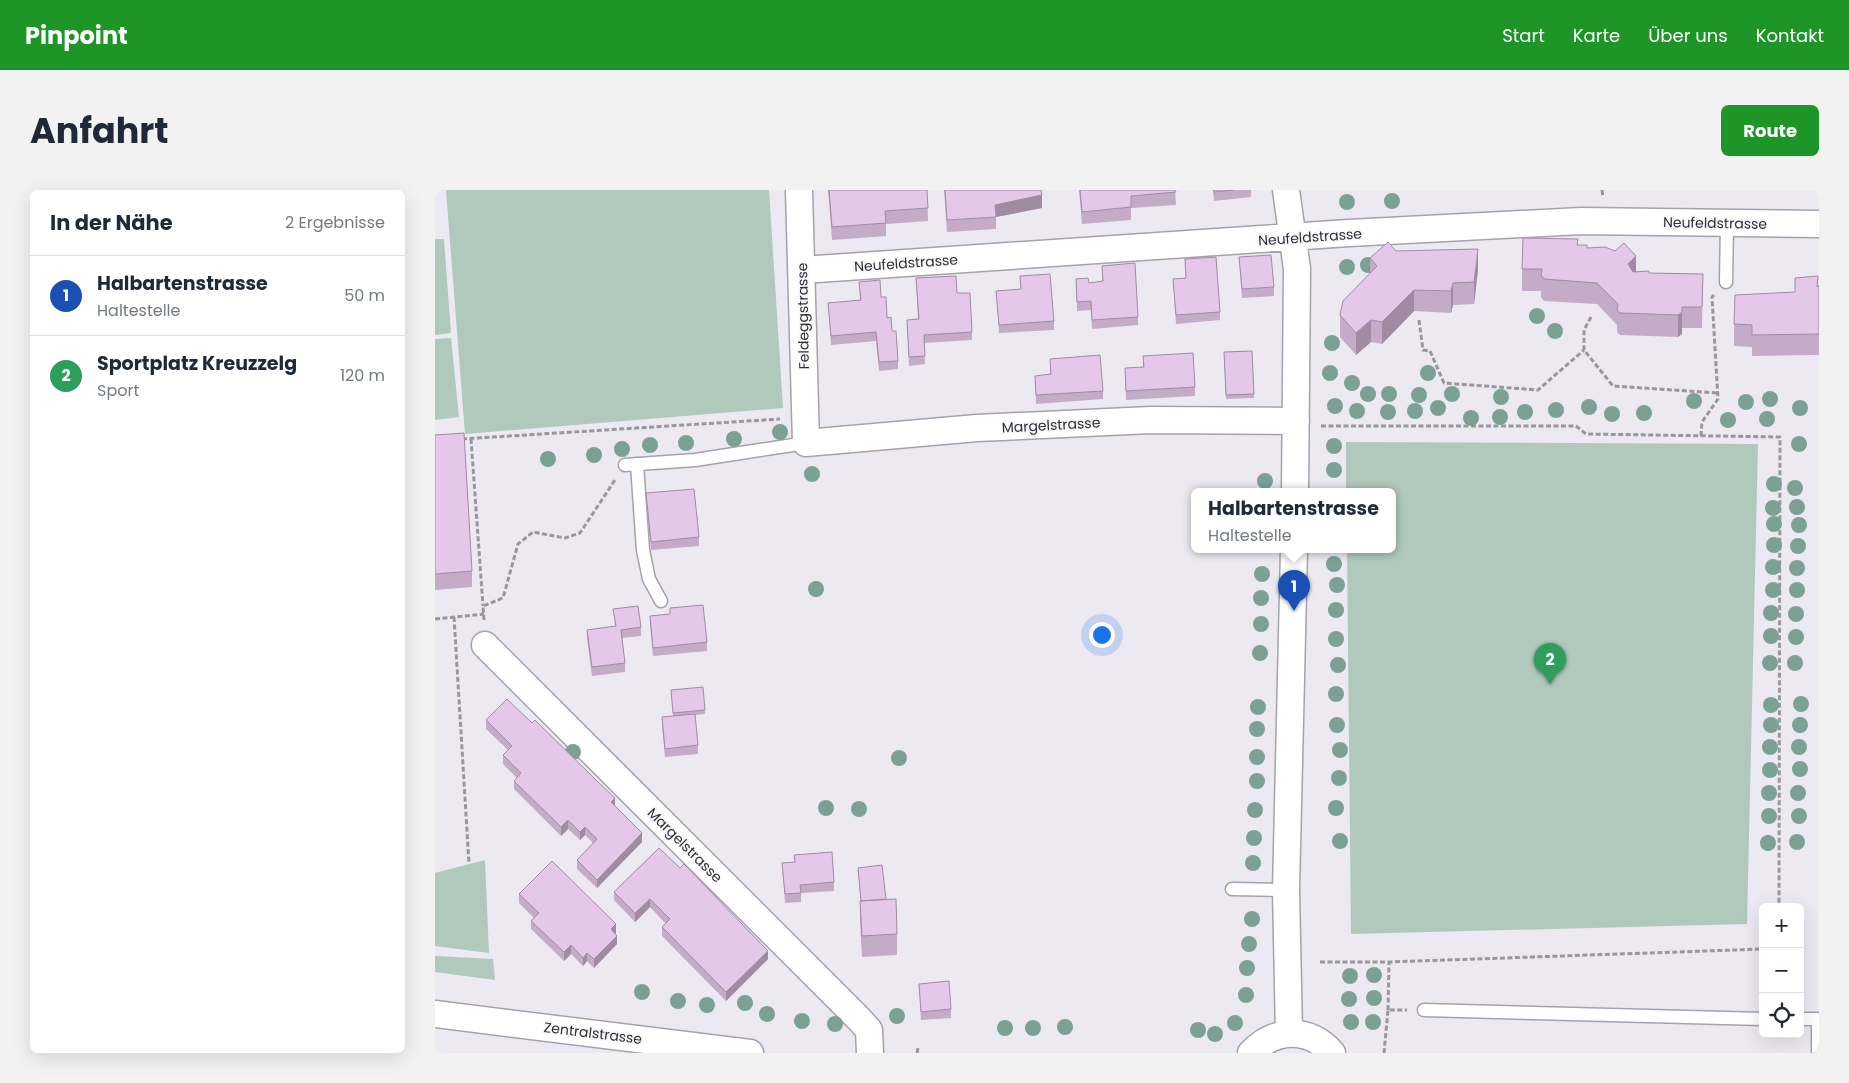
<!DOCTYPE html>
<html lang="de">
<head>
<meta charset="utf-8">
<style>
	body { margin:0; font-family:Poppins,sans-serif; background:#f2f2f3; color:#1f2937 }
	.controls { position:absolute; right:15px; bottom:15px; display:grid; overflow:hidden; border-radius:8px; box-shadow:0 5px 20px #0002 }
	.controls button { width:45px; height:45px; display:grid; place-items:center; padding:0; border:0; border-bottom:1px solid #e0e1e3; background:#fff; color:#1f2937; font:25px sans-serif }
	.you { position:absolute; left:666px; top:444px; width:18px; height:18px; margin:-12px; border:4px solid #fff; border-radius:50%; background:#1a73e8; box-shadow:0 0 0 8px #1a73e833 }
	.badge { display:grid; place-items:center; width:32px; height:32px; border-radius:50%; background:#1d9627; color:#fff; font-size:16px; font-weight:700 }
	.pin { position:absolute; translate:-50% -41px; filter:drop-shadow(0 1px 2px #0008) }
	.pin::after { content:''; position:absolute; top:26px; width:18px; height:15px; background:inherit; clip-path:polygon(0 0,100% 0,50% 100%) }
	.popup { position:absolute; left:756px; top:298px; width:205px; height:65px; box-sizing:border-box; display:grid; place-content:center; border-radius:8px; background:#fff; filter:drop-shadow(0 1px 4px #0005); font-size:16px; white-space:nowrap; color:#747a83 }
	.popup b { font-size:19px; color:#1f2937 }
	.popup::after { content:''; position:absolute; left:50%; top:100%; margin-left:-10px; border:10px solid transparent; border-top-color:#fff }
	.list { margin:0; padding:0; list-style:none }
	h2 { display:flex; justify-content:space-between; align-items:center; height:65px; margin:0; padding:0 20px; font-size:21px }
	h2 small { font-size:16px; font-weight:400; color:#747a83 }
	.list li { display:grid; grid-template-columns:32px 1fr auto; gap:15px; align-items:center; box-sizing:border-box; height:80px; padding:0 20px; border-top:1px solid #e0e1e3 }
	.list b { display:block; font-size:19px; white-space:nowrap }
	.list p { margin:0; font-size:16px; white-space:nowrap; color:#747a83 }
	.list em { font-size:16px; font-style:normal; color:#747a83 }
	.icon { flex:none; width:28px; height:28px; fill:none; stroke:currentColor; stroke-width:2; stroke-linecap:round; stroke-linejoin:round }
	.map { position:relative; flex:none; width:1384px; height:863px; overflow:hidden; border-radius:8px }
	header { display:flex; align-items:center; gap:30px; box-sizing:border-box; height:70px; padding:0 25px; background:#1d9627; color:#fff }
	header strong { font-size:24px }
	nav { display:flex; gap:28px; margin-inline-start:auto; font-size:18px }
	.intro { display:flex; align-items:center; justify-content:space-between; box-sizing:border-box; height:120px; padding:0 30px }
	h1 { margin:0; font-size:35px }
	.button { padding:12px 22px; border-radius:8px; background:#1d9627; color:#fff; font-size:18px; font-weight:700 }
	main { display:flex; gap:30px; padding:0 30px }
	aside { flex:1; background:#fff; border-radius:8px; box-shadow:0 5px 20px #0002 }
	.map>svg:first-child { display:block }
	.green { fill:#b0c9bc }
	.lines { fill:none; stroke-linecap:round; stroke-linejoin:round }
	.service-casing { stroke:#a5a2ab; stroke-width:15 }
	.minor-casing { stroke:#a5a2ab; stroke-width:29 }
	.path { stroke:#99979d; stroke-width:3; stroke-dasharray:5 2.5; stroke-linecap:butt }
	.service { stroke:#fff; stroke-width:12 }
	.minor { stroke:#fff; stroke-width:26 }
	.tree { fill:#7ba195 }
	.wall { fill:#c4abc8 }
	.shaded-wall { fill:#a08ba3 }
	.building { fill:#e4c7e9; stroke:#a08ba3 }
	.labels { text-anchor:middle; stroke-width:4; stroke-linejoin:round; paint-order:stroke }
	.street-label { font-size:14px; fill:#313034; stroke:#faf7fe }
</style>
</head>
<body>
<header>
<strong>Pinpoint</strong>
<nav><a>Start</a><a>Karte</a><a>Über uns</a><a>Kontakt</a></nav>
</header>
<div class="intro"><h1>Anfahrt</h1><a class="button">Route</a></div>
<main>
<aside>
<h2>In der Nähe<small>2 Ergebnisse</small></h2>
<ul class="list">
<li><span class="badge" style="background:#1a4fb4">1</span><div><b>Halbartenstrasse</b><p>Haltestelle</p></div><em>50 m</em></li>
<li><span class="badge" style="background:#2e9e5b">2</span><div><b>Sportplatz Kreuzzelg</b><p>Sport</p></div><em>120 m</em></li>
</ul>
</aside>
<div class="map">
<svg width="1384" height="863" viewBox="0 0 1384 863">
	<rect width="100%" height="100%" fill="#ede9f2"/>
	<path class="green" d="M11,0H334L348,218L30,244Z
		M0,49H9L16,143L0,145Z
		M16,148L24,227L0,230V149Z
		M911,252L1323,254L1312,734L916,744L912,360H958V302H911Z
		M50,670L54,763L0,756V683Z
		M0,766L58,769L60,790L0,782Z"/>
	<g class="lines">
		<defs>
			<path id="service" d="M1291,92L1292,33
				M202,274L208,360L214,389L226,411
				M190,275L260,270L371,253
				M797,699L851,700
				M989,820L1328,829
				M1365,829H1383V863"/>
			<path id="minor" d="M364,0L371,253L542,238L716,230L861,231
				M851,0L862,79L860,302
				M367,80L914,43L1146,31L1384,34
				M50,455L423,828L434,840L435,863
				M0,824L315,863
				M854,843L851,700L859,360
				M816,863C840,838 874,837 897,863"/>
		</defs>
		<use href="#service" class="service-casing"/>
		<use href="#minor" class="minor-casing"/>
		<path class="path" d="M1167,0L1168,7
			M1156,127L1149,140V160L1178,196L1283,203
			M984,130L988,160L995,161L1009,193L1103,200L1149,160
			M886,236H1141L1151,244L1345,247L1344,717
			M1266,246L1267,232L1283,209L1277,107L1279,105
			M27,249L345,229
			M36,249L48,416
			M19,427L34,674
			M0,429L49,424
			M49,430L48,416L68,408L83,354L98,342L130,348L145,343L180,290
			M885,772H954L1328,759
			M953,820L954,772
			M482,863L483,858
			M949,863L953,820H972"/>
		<use href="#service" class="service"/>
		<use href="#minor" class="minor"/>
	</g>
	<g class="tree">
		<circle cx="957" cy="11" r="8"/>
		<circle cx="912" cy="12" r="8"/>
		<circle cx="933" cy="75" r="8"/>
		<circle cx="912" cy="77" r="8"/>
		<circle cx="1102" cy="126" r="8"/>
		<circle cx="1120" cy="141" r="8"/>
		<circle cx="897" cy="153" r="8"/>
		<circle cx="895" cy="183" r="8"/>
		<circle cx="993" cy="183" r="8"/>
		<circle cx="917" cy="193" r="8"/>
		<circle cx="933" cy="204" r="8"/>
		<circle cx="954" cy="204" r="8"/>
		<circle cx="1017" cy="204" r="8"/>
		<circle cx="984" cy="205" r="8"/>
		<circle cx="1066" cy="207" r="8"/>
		<circle cx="1335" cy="209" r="8"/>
		<circle cx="1259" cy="211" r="8"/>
		<circle cx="1311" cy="212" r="8"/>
		<circle cx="900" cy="216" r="8"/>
		<circle cx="1154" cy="217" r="8"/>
		<circle cx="1003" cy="218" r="8"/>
		<circle cx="1365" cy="218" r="8"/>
		<circle cx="1121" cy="220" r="8"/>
		<circle cx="922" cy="221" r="8"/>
		<circle cx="980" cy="221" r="8"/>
		<circle cx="953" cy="222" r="8"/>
		<circle cx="1090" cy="222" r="8"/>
		<circle cx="1209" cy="223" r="8"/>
		<circle cx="1177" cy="224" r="8"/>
		<circle cx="1065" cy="227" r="8"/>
		<circle cx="1036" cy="228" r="8"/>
		<circle cx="1332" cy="229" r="8"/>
		<circle cx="1293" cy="230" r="8"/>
		<circle cx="345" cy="242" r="8"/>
		<circle cx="299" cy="249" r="8"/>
		<circle cx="251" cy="253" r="8"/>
		<circle cx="1364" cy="254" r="8"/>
		<circle cx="215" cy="255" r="8"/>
		<circle cx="899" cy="256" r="8"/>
		<circle cx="187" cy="259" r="8"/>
		<circle cx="159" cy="265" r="8"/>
		<circle cx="113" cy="269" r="8"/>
		<circle cx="899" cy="280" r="8"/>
		<circle cx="377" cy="284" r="8"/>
		<circle cx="830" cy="291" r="8"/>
		<circle cx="1339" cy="294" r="8"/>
		<circle cx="1360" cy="298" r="8"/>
		<circle cx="1362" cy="317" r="8"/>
		<circle cx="1338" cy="318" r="8"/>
		<circle cx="1339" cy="334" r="8"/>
		<circle cx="1364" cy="335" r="8"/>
		<circle cx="1339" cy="355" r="8"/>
		<circle cx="1363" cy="356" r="8"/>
		<circle cx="899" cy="374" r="8"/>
		<circle cx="1338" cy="377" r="8"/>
		<circle cx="1362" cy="378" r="8"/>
		<circle cx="827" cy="384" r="8"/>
		<circle cx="902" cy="395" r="8"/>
		<circle cx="381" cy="399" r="8"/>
		<circle cx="1338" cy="400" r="8"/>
		<circle cx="1362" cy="400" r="8"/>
		<circle cx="826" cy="408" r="8"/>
		<circle cx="901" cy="420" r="8"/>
		<circle cx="1336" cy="423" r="8"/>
		<circle cx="1361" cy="424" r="8"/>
		<circle cx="826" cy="434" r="8"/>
		<circle cx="1336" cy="446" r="8"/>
		<circle cx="1361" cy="447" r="8"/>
		<circle cx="901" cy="449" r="8"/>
		<circle cx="825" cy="463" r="8"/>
		<circle cx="1335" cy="473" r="8"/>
		<circle cx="1360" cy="473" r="8"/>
		<circle cx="903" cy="475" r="8"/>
		<circle cx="901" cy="504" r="8"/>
		<circle cx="1366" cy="514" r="8"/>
		<circle cx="1336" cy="515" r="8"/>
		<circle cx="823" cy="517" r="8"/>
		<circle cx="902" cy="535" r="8"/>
		<circle cx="1336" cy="535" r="8"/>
		<circle cx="1365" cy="535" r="8"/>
		<circle cx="822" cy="539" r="8"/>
		<circle cx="1335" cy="557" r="8"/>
		<circle cx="1364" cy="557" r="8"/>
		<circle cx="905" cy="560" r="8"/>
		<circle cx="138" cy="562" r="8"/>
		<circle cx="822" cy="567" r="8"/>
		<circle cx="464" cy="568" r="8"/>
		<circle cx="1365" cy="579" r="8"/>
		<circle cx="1335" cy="580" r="8"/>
		<circle cx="904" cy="588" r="8"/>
		<circle cx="822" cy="591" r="8"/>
		<circle cx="1334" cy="603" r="8"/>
		<circle cx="1363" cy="603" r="8"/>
		<circle cx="391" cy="618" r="8"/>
		<circle cx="901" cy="618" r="8"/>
		<circle cx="424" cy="619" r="8"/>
		<circle cx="820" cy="620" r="8"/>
		<circle cx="1334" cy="626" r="8"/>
		<circle cx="1364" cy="626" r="8"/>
		<circle cx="819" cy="648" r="8"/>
		<circle cx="905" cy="651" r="8"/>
		<circle cx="1362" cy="652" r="8"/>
		<circle cx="1333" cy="653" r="8"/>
		<circle cx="818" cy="673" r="8"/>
		<circle cx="817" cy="729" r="8"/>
		<circle cx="814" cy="754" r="8"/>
		<circle cx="812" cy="778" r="8"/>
		<circle cx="939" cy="785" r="8"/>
		<circle cx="915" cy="786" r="8"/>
		<circle cx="207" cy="802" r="8"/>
		<circle cx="811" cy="805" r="8"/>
		<circle cx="939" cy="808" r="8"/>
		<circle cx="914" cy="809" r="8"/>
		<circle cx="243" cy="811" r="8"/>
		<circle cx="310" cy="813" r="8"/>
		<circle cx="272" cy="815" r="8"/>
		<circle cx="332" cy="824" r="8"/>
		<circle cx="462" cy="826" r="8"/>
		<circle cx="367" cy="831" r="8"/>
		<circle cx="916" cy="832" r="8"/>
		<circle cx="938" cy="832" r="8"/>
		<circle cx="800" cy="833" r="8"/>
		<circle cx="400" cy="834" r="8"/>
		<circle cx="630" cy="837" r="8"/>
		<circle cx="570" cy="838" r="8"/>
		<circle cx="598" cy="838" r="8"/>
		<circle cx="763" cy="840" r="8"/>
		<circle cx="780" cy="844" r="8"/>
	</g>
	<path class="wall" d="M393,0H492L493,31L451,34V46L397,50Z
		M509,0H606L607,18L561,27V39L512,42Z
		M644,0H740L741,15L696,18V30L647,34Z
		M778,0H816V7L779,11Z
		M1143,55L1152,58L1201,82L1214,83L1268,84L1267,138H1247V144L1243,147L1185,145L1182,142V135L1162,114L1109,111L1106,107V101H1087V79Z
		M961,61L1043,80L1039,114L1018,115L1016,123L979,121L947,154L936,152L921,165L905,147V125L935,84V68Z
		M804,67L839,97V106L807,108Z
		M750,69L785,122V130L741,134L738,89L751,88Z
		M667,76L703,127V135L657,139L656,120L642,121L641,89L654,93L667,92Z
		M585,86L619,131V140L564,143L561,101L586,99Z
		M481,88L522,103L537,142V150L489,153L490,174L474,176L472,130L483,129Z
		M424,92L446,107L457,141L463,171V179L444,181L441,151L396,155L393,113L425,110Z
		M1384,95V165L1317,166V157L1299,156V134L1360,102Z
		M817,161L819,208L791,209L789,162Z
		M708,166L760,197V206L691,210L690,178L708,177Z
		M615,169L668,201V209L601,214L600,186L615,184Z
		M0,245L37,381V397L0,400Z
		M211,303L264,347V356L216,360L211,312Z
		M235,418L272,452V461L218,466L215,434V426L235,424Z
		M178,419L206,437V446L187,448L190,473V482L157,486L152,448V440L180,436Z
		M236,500L270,520V524L260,525L263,555V564L230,567L227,536V527L238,526Z
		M51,530L180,616L207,652L162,698L142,679V670L158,653L150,645L145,650L133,639L126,646L79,599V591L82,588L68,574V565L73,560L51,539Z
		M224,658L333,769L291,811L227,746V737L231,734L215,717L200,732L179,710V702Z
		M359,665L399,692V701L366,703V712L350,713L347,673L359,672Z
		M423,678L451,709L462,744V765L427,767L425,732V711H426Z
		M84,704L181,743L182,754L159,778L152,771L148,776L136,764L129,771L96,739V731L99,728L84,713Z
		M484,794L516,819V828L486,830Z"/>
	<path class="shaded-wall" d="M607,5V18L561,27L560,15Z
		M1043,59V80L1039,114V92Z
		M1201,66V88L1193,74Z
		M1018,93V115L1016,123V101Z
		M979,100V121L947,154V132Z
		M1247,122V144L1243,147V125Z
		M936,130V152L921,165V143Z
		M180,608V617L176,612Z
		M133,630V639L126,646V637Z
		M150,637V645L145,650V642Z
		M207,643V652L162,698V690Z
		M215,709V717L200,732V723Z
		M181,734V743L176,748V739Z
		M182,746V754L159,778V769Z
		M136,755V764L129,771V762Z
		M333,761V769L291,811V802Z
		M152,763V771L148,776V768Z"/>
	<path class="building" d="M394,0H492L493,18L450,21L451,33L397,37Z
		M510,0H606L607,5L560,15L561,27L512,30Z
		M645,0H740L741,2L696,6V17L647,22Z
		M779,0H799L779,2Z
		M1088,48L1143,49L1142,55H1152V58L1170,57L1180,61L1189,53L1201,66L1193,74L1198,82L1214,81V83L1268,84L1267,117H1247V122L1243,125L1185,123L1182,120L1183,114L1162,93L1109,89L1106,85L1107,79H1087Z
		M953,52L961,61L1043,59L1039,92L1018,93L1016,101L979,100L947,132L936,130L921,143L905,125L908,111L942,76L935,68Z
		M836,65L839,97L807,99L804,67Z
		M781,67L785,122L741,125L738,89L751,88L750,69Z
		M700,73L703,127L657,130L656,111L642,112L641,89L653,88L654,93L668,91L667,76Z
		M615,84L619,131L564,135L561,101L586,99L585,86Z
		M521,86L522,103H535L537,142L489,145L490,166L474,167L472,130L484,129L481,88Z
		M1383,86L1382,97L1384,95V144L1317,145V135L1299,134L1300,105L1360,102V88Z
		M445,90L446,107H451L452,128L456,127L457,141H461L463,171L444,172L441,142L396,146L393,113L426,110L424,92Z
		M817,161L819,204L791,205L789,162Z
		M758,163L760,197L691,201L690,178L709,177L708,166Z
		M665,165L668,201L601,205L600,186L616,184L615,169Z
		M29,243L37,381L0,384V245Z
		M259,299L264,347L216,352L211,303Z
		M268,415L272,452L218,458L215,426L235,424V418Z
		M203,416L206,437L186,440L190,473L157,477L152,440L181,436L178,419Z
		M268,497L270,520L238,523L236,500Z
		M72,509L97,533L100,530L162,591L180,608L176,612L207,643L162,690L142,670L162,649L150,637L145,642L133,630L126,637L79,591L86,583L68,565L77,556L51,530Z
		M260,524L263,555L230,559L227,527Z
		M224,658L245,678L249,674L333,761L291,802L227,737L235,729L215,709L200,723L179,702Z
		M397,662L399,692L365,695L366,703L350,704L347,673L360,672L359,665Z
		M117,671L181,734L176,739L182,746L159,769L152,763L148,768L136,755L129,762L96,731L104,723L84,704Z
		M447,675L451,709L426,711L423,678Z
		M461,709L462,744L427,746L425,711Z
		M514,791L516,819L486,822L484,794Z"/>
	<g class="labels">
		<g class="street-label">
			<text transform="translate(1280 33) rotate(1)" y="5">Neufeldstrasse</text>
			<text transform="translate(875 47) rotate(-4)" y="5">Neufeldstrasse</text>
			<text transform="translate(471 73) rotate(-4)" y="5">Neufeldstrasse</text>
			<text transform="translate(368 126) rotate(-91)" y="5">Feldeggstrasse</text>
			<text transform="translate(616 235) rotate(-3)" y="5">Margelstrasse</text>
			<text transform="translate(250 655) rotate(45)" y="5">Margelstrasse</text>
			<text transform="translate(158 843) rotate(7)" y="5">Zentralstrasse</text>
		</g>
	</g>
</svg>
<div class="controls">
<button>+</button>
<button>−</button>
<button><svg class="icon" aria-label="locate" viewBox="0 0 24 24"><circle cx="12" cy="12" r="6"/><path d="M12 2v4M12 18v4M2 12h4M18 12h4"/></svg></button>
</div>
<div class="you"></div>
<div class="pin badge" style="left:859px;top:421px;background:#1a4fb4">1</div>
<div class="popup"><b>Halbartenstrasse</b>Haltestelle</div>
<div class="pin badge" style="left:1115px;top:494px;background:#2e9e5b">2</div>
</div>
</main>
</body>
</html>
